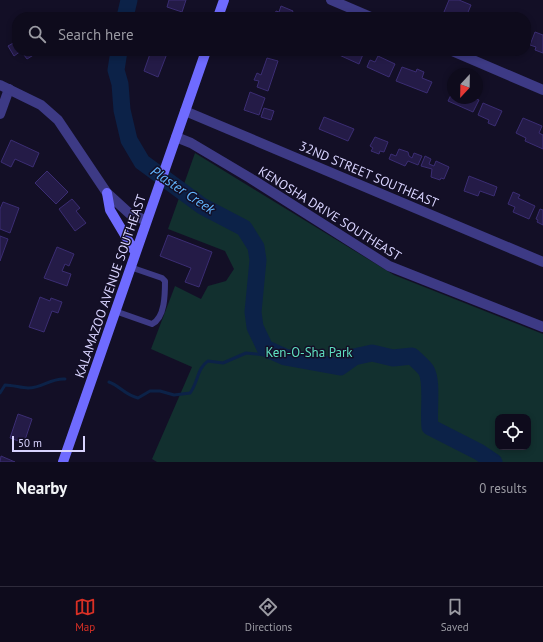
<!DOCTYPE html>
<html lang="en">
<head>
<meta charset="utf-8">
<style>
	body { margin:0; font-family:"PT Sans",sans-serif; background:#171425; color:#f1f3f6 }
	.controls { position:absolute; right:12px; bottom:12px; display:grid; overflow:hidden; border-radius:8px; box-shadow:0 2px 6px #0003 }
	.controls button { width:36px; height:36px; display:grid; place-items:center; padding:0; border:0; border-bottom:1px solid #2e2b3b; background:#0e0b1c; color:#f1f3f6; font:20px sans-serif }
	.compass { position:absolute; left:447px; top:68px; width:36px; height:36px; border-radius:50%; background:#0e0b1c; box-shadow:0 2px 6px #0003; rotate:202deg }
	.scale { position:absolute; left:12px; bottom:10px; width:73px; box-sizing:border-box; padding-left:4px; border:2px solid #d9d4ff; border-top:0; font-size:11px; line-height:14px; white-space:nowrap; color:#d9d4ff; -webkit-text-stroke:3px #130f26; paint-order:stroke }
	.list { margin:0; padding:0; list-style:none }
	h2 { display:flex; justify-content:space-between; align-items:center; height:52px; margin:0; padding:0 16px; font-size:17px }
	h2 small { font-size:13px; font-weight:400; color:#9b9ba3 }
	.icon { flex:none; width:22px; height:22px; fill:none; stroke:currentColor; stroke-width:2; stroke-linecap:round; stroke-linejoin:round }
	.map { position:relative; flex:none; width:543px; height:462px; overflow:hidden }
	.search { position:absolute; background:#0e0b1c; box-shadow:0 2px 6px #0003; left:12px; right:12px; top:12px; height:44px; display:flex; align-items:center; gap:10px; box-sizing:border-box; padding:0 14px; border-radius:16px; color:#9b9ba3; font-size:15px }
	.sheet { height:124px; background:#0e0b1c }
	nav { display:flex; justify-content:space-around; align-items:center; box-sizing:border-box; height:56px; border-top:1px solid #2e2b3b; background:#0e0b1c; font-size:11px; color:#9b9ba3 }
	nav a { display:grid; justify-items:center; gap:2px }
	nav .on { color:#d93025 }
	.map>svg:first-child { display:block }
	.green { fill:#12302f; fill-rule:evenodd }
	.lines { fill:none; stroke-linecap:round; stroke-linejoin:round }
	.stream { stroke:#0c2248; stroke-width:3 }
	.river { stroke:#0c2248; stroke-width:17 }
	.building { fill:#241b47; stroke:#3b2d73 }
	.service { stroke:#3d3a85; stroke-width:6 }
	.minor { stroke:#3d3a85; stroke-width:10 }
	.tertiary { stroke:#3d3a85; stroke-width:10 }
	.secondary { stroke:#6f6bff; stroke-width:10 }
	.labels { text-anchor:middle; stroke-width:3; stroke-linejoin:round; paint-order:stroke }
	.street-label { font-size:13px; fill:#d9d4ff; stroke:#130f26 }
	.park-label { font-size:13px; fill:#5fe0c0; stroke:#130f26 }
	.water-label { font-size:14px; font-style:italic; fill:#62b6ff; stroke:#130f26 }
</style>
</head>
<body>
<div class="map">
<svg width="543" height="462" viewBox="0 0 543 462">
	<rect width="100%" height="100%" fill="#130f26"/>
	<path class="green" d="M195,153L394,275L543,334V462H157L152,459L192,367L151,349L175,286L201,299L208,286L226,281L234,269L225,251L168,229ZM498,417H528V447H498Z"/>
	<g class="lines">
		<path class="stream" d="M109,382C120,386 125,395 138,398L150,391H160L174,395L190,393C198,383 197,368 208,361L223,363L246,353L285,357
			M0,393L5,385C13,385 21,388 28,388C43,388 50,378 65,379"/>
		<path class="river" d="M125,17L129,0
			M119,51L116,70L120,84L122,110L129,140L142,162L202,206L244,228L256,247L258,260L253,312L255,327L265,348L285,357L340,367L354,357L372,353L393,358L412,356C416,360 422,365 426,370C433,381 428,411 430,427L479,452L494,462"/>
	</g>
	<path class="building" d="M169,0H186L182,12L167,7Z
		M449,0H459L471,5L466,17H456L444,12Z
		M281,6L293,11L291,16L292,17H274L276,11L279,12Z
		M535,32L543,35V53L535,50L536,47L530,45Z
		M15,42L17,43V51H40L27,59L21,51L14,56L8,46Z
		M151,51H168L158,77L144,71Z
		M338,51H361L364,52L359,64L337,54Z
		M378,56L395,64L389,77L367,67L370,60L375,62Z
		M267,58L278,61L268,91L257,87L259,81L254,80L257,73L261,75Z
		M402,67L416,72L417,69L424,72L422,78L432,82L427,93L396,81Z
		M453,91V98H474L479,100L473,112L448,101Z
		M250,92L265,98L259,115L244,110Z
		M483,103L502,111L495,126L488,123L489,120L478,115Z
		M264,108L274,111L271,120L261,117Z
		M324,117L354,129L348,141L319,129Z
		M523,118L542,126L539,133L543,135V149L525,141L526,138L516,133Z
		M375,137L388,142L384,152L380,151L379,154L371,151L373,148L370,146Z
		M11,140L39,153L33,167L15,159L11,167L1,162Z
		M399,149L408,152L409,156L412,158L414,153L422,156L418,165L408,161L405,166L389,159L391,154L396,156Z
		M425,156L431,159L429,164L434,166L436,161L449,167L444,179L441,178L440,180L431,177L432,169L421,166Z
		M47,171L68,192L56,204L35,183Z
		M469,176L497,187L494,196L480,191L478,196L464,191Z
		M513,192L520,195L518,198L535,206L529,219L513,212L515,207L508,204Z
		M72,199L80,208L76,211L86,223L75,231L59,209Z
		M3,202L19,208L10,233L0,229V209Z
		M540,209L543,210V225L537,222L538,220L536,219Z
		M168,235L212,252L199,287L185,282L191,268L160,256Z
		M0,236L8,239L0,261Z
		M57,247L74,254L69,266L65,264L62,271L71,274L67,286L44,278Z
		M40,297L50,301L51,298L62,302L58,313L52,311L44,332L29,327Z
		M18,414L32,419L24,443L10,438Z
		M1,456L15,462H0Z"/>
	<g class="lines">
		<path class="service" d="M115,311L152,324C165,318 165,294 165,281L162,278L130,267"/>
		<path class="minor" d="M331,0L371,17
			M452,51L543,90
			M185,111L543,262
			M0,114L9,89
			M176,137L191,143L250,178L389,266L543,327"/>
		<path class="tertiary" d="M0,85L41,105L58,120L107,193L130,214L145,220"/>
		<path class="secondary" d="M218,17L224,0
			M107,193L110,210L135,252
			M63,462L206,51"/>
	</g>
	<g class="labels">
		<g class="street-label">
			<text transform="translate(369 174) rotate(23)" y="5">32ND STREET SOUTHEAST</text>
			<text transform="translate(330 213) rotate(32)" y="5">KENOSHA DRIVE SOUTHEAST</text>
			<text transform="translate(110 286) rotate(-71)" y="5">KALAMAZOO AVENUE SOUTHEAST</text>
		</g>
		<g class="park-label">
			<text x="309" y="357">Ken-O-Sha Park</text>
		</g>
		<g class="water-label">
			<text transform="translate(183 190) rotate(34)" y="5">Plaster Creek</text>
		</g>
	</g>
</svg>
<div class="controls">
<button><svg class="icon" aria-label="locate" viewBox="0 0 24 24"><circle cx="12" cy="12" r="6"/><path d="M12 2v4M12 18v4M2 12h4M18 12h4"/></svg></button>
</div>
<svg class="compass" viewBox="-18 -18 36 36"><path d="M0-13l5 13h-10z" fill="#e53935"/><path d="M0 13l5-13h-10z" fill="#9b9ba3"/></svg>
<div class="scale">50 m</div>
<div class="search"><svg class="icon" aria-label="search" viewBox="0 0 24 24"><circle cx="10" cy="10" r="6"/><path d="M15 15l6 6"/></svg>Search here</div>
</div>
<section class="sheet">
<h2>Nearby<small>0 results</small></h2>
<ul class="list">
</ul>
</section>
<nav>
<a class="on"><svg class="icon" aria-label="map" viewBox="0 0 24 24"><path d="M3 6l6-2 6 2 6-2v14l-6 2-6-2-6 2zM9 4v14M15 6v14"/></svg>Map</a>
<a><svg class="icon" aria-label="directions" viewBox="0 0 24 24"><path d="M12 3l9 9-9 9-9-9zM9 14v-3h6M13 9l2 2-2 2"/></svg>Directions</a>
<a><svg class="icon" aria-label="saved" viewBox="0 0 24 24"><path d="M7 4h10v16l-5-4-5 4z"/></svg>Saved</a>
</nav>
</body>
</html>
